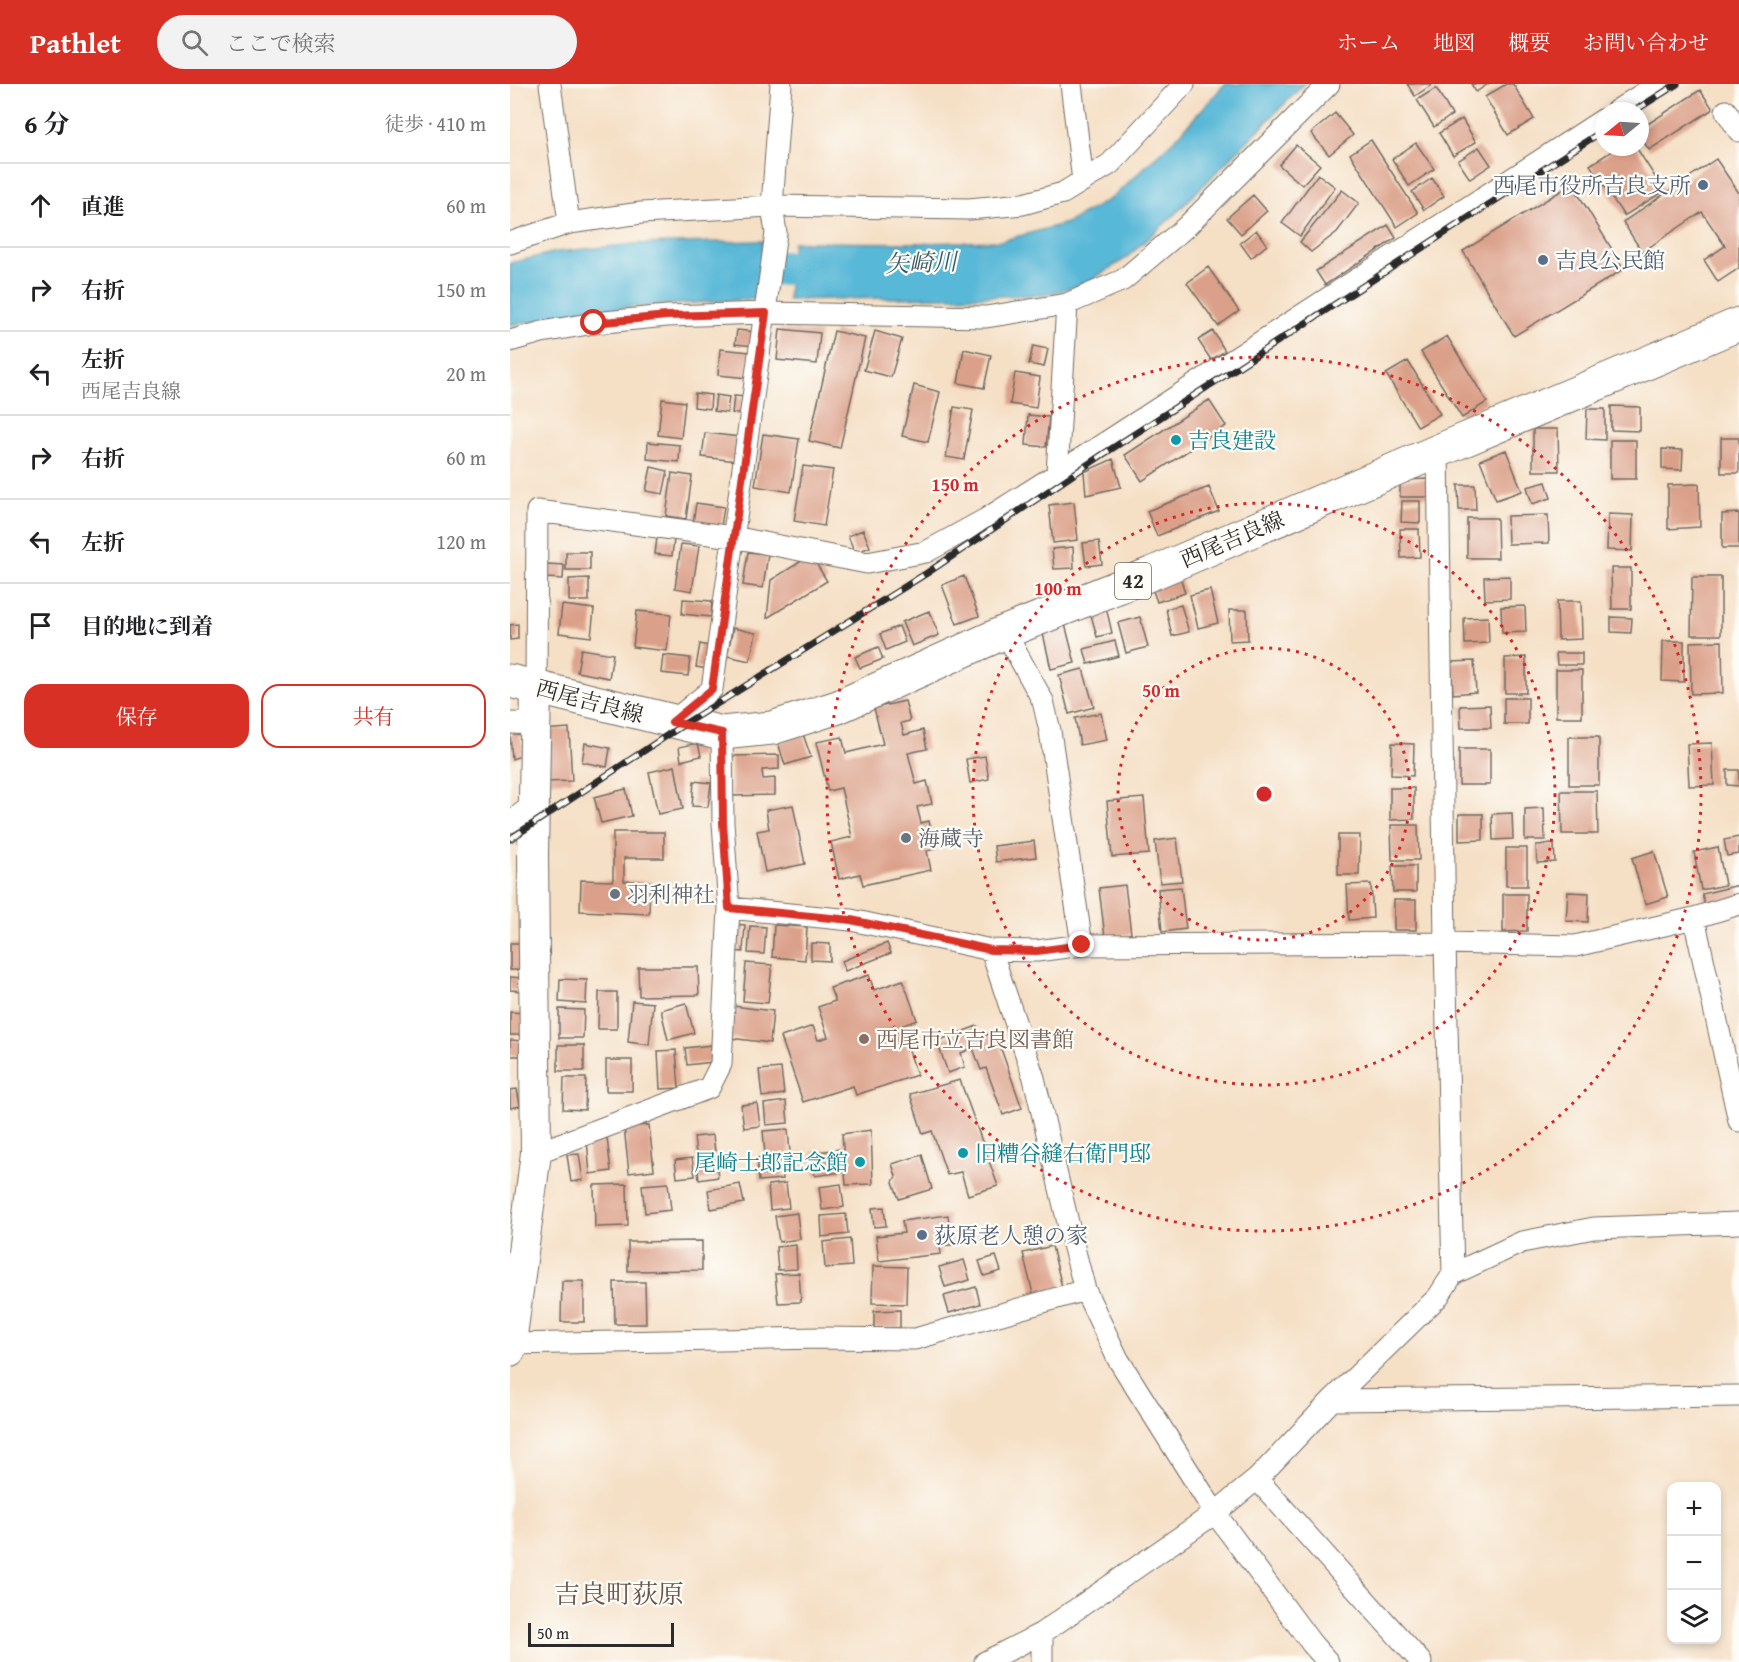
<!DOCTYPE html>
<html lang="ja">
<head>
<meta charset="utf-8">
<style>
	body { margin:0; font-family:"Gentium Book Plus","Noto Serif JP",serif; background:#f2f2f2; color:#202124 }
	.controls { position:absolute; right:18px; bottom:18px; display:grid; overflow:hidden; border-radius:12px; box-shadow:0 3px 9px #0003 }
	.controls button { width:54px; height:54px; display:grid; place-items:center; padding:0; border:0; border-bottom:2px solid #e0e0e0; background:#fff; color:#202124; font:30px sans-serif }
	.compass { position:absolute; left:1085px; top:18px; width:54px; height:54px; border-radius:50%; background:#fff; box-shadow:0 3px 9px #0003; rotate:252deg }
	.scale { position:absolute; left:18px; bottom:15px; width:146px; box-sizing:border-box; padding-left:6px; border:3px solid #2b2b2b; border-top:0; font-size:16px; line-height:21px; white-space:nowrap; color:#2b2b2b; -webkit-text-stroke:4px #fdfcf7; paint-order:stroke }
	.stop { position:absolute; width:18px; height:18px; margin:-14px; border:4px solid #d93025; border-radius:50%; background:#fff }
	.stop.end { background:#d93025; border-color:#fff; box-shadow:0 2px 6px #0008 }
	.list { margin:0; padding:0; list-style:none }
	h2 { display:flex; justify-content:space-between; align-items:center; height:78px; margin:0; padding:0 24px; font-size:26px }
	h2 small { font-size:20px; font-weight:400; color:#757577 }
	.list li { display:grid; grid-template-columns:39px 1fr auto; gap:18px; align-items:center; box-sizing:border-box; height:84px; padding:0 24px; border-top:2px solid #e0e0e0 }
	.list b { display:block; font-size:22px; white-space:nowrap }
	.list p { margin:0; font-size:20px; white-space:nowrap; color:#757577 }
	.list em { font-size:20px; font-style:normal; color:#757577 }
	.actions { display:flex; gap:12px; padding:18px 24px }
	.actions a { flex:1; padding:14px 0; border:2px solid #d93025; border-radius:18px; text-align:center; font-size:21px; color:#d93025 }
	.actions .main { background:#d93025; color:#fff }
	.icon { flex:none; width:33px; height:33px; fill:none; stroke:currentColor; stroke-width:2; stroke-linecap:round; stroke-linejoin:round }
	.map { position:relative; flex:none; width:1229px; height:1578px; overflow:hidden }
	header { display:flex; align-items:center; gap:36px; box-sizing:border-box; height:84px; padding:0 30px; background:#d93025; color:#fff }
	header strong { font-size:28px }
	nav { display:flex; gap:33px; margin-inline-start:auto; font-size:21px }
	.search { width:420px; height:54px; background:#f2f2f2; display:flex; align-items:center; gap:15px; box-sizing:border-box; padding:0 21px; border-radius:33px; color:#757577; font-size:22px }
	main { display:flex }
	aside { flex:1; background:#fff }
	.map>svg:first-child { display:block }
	.water { fill:#58b8d7; stroke:#427281; stroke-width:1.5 }
	.lines { fill:none; stroke-linecap:round; stroke-linejoin:round }
	.river { stroke:#58b8d7; stroke-width:34 }
	.building { fill:#dba089 }
	.street-casing { stroke:#726a61; stroke-width:23 }
	.secondary-casing { stroke:#726a61; stroke-width:32 }
	.primary-casing { stroke:#726a61; stroke-width:35 }
	.street { stroke:#fff; stroke-width:21 }
	.secondary { stroke:#fff; stroke-width:30 }
	.primary { stroke:#fff; stroke-width:33 }
	.rail-casing { stroke:#2b2b2b; stroke-width:7 }
	.rail { stroke:#fdfcf7; stroke-width:4.5; stroke-dasharray:14; stroke-linecap:butt }
	.route { stroke:#d93025; stroke-width:8 }
	.ring { fill:none; stroke:#d62828; stroke-width:3; stroke-dasharray:3 6 }
	.service-dot { fill:#5c6f8a; stroke:#fdfcf7; stroke-width:2 }
	.culture-dot { fill:#0f9aa8; stroke:#fdfcf7; stroke-width:2 }
	.worship-dot { fill:#6b7280; stroke:#fdfcf7; stroke-width:2 }
	.education-dot { fill:#8d6e63; stroke:#fdfcf7; stroke-width:2 }
	.labels { text-anchor:middle; stroke-width:4.5; stroke-linejoin:round; paint-order:stroke }
	.shield { fill:#fdfcf7; stroke:#6a6a68; stroke-width:1.5 }
	.shield-label { font-size:21px; font-weight:bold; fill:#2b2b2b }
	.service-label { font-size:22px; fill:#4e5e75; stroke:#fdfcf7; text-anchor:start }
	.culture-label { font-size:22px; fill:#0d838f; stroke:#fdfcf7; text-anchor:start }
	.street-label { font-size:22px; fill:#2b2b2b; stroke:#fdfcf7 }
	.worship-label { font-size:22px; fill:#5b616d; stroke:#fdfcf7; text-anchor:start }
	.education-label { font-size:22px; fill:#785e54; stroke:#fdfcf7; text-anchor:start }
	.water-label { font-size:24px; font-style:italic; fill:#3b5c67; stroke:#fdfcf7 }
	.quarter-label { font-size:26px; fill:#69544c; stroke:#fdfcf7 }
	.centre { fill:#d62828; stroke:#fdfcf7; stroke-width:3 }
	.ring-label { font-size:18px; text-anchor:middle; font-weight:bold; fill:#d62828; stroke:#fdfcf7; stroke-width:4.5; stroke-linejoin:round; paint-order:stroke }
</style>
</head>
<body>
<header>
<strong>Pathlet</strong>
<div class="search"><svg class="icon" aria-label="search" viewBox="0 0 24 24"><circle cx="10" cy="10" r="6"/><path d="M15 15l6 6"/></svg>ここで検索</div>
<nav><a>ホーム</a><a>地図</a><a>概要</a><a>お問い合わせ</a></nav>
</header>
<main>
<aside>
<h2>6 分<small>徒歩 · 410 m</small></h2>
<ul class="list">
<li><svg class="icon" aria-label="ahead" viewBox="0 0 24 24"><path d="M12 20V5M6 11l6-6 6 6"/></svg><div><b>直進</b></div><em>60 m</em></li>
<li><svg class="icon" aria-label="right" viewBox="0 0 24 24"><path d="M7 20v-9h11M14 6l5 5-5 5"/></svg><div><b>右折</b></div><em>150 m</em></li>
<li><svg class="icon" aria-label="left" viewBox="0 0 24 24"><path d="M17 20v-9H6M10 6l-5 5 5 5"/></svg><div><b>左折</b><p>西尾吉良線</p></div><em>20 m</em></li>
<li><svg class="icon" aria-label="right" viewBox="0 0 24 24"><path d="M7 20v-9h11M14 6l5 5-5 5"/></svg><div><b>右折</b></div><em>60 m</em></li>
<li><svg class="icon" aria-label="left" viewBox="0 0 24 24"><path d="M17 20v-9H6M10 6l-5 5 5 5"/></svg><div><b>左折</b></div><em>120 m</em></li>
<li><svg class="icon" aria-label="arrive" viewBox="0 0 24 24"><path d="M6 21V4h12l-3 4 3 4H6"/></svg><div><b>目的地に到着</b></div></li>
</ul>
<div class="actions"><a class="main">保存</a><a>共有</a></div>
</aside>
<div class="map">
<svg width="1229" height="1578" viewBox="0 0 1229 1578">
	<rect width="100%" height="100%" fill="#fdfcf7"/>
	<filter id="ink" filterUnits="userSpaceOnUse"><feTurbulence type="fractalNoise" baseFrequency=".0167" numOctaves="2"/><feDisplacementMap in="SourceGraphic" scale="12" xChannelSelector="R" yChannelSelector="G"/><feConvolveMatrix kernelMatrix="1 2 1 2 8 2 1 2 1" color-interpolation-filters="sRGB"/></filter>
	<filter id="wash" filterUnits="userSpaceOnUse"><feTurbulence type="fractalNoise" baseFrequency=".008" numOctaves="4" result="noise"/><feDisplacementMap in="SourceGraphic" scale="24" xChannelSelector="R" yChannelSelector="G"/><feGaussianBlur stdDeviation="1.35" result="paint"/><feColorMatrix in="noise" values="0 0 0 0 0 0 0 0 0 0 0 0 0 0 0 0 0 1.4 0 .05"/><feComposite in="paint" operator="in"/></filter>
	<g filter="url(#wash)">
		<rect width="100%" height="100%" fill="#f5dfc5"/>
		<path class="water" d="M715,0H794L663,132L615,175L575,200L534,211L278,216L283,158L413,159L491,157L557,139L602,114L667,53Z
			M253,157L246,215L120,223L0,241V179L47,168L125,160Z"/>
		<g class="lines">
			<path class="river" d="M225,185L328,183"/>
		</g>
		<g id="blocks">
			<path class="building" d="M897,0H923L905,12Z
				M961,0H978L966,8Z
				M996,0H1003L1024,35L998,51L975,13Z
				M926,4L942,31L924,43L907,16Z
				M1190,6L1203,25L1139,66L1130,52V45Z
				M825,29L843,51L819,71L801,49Z
				M952,35L966,58L943,72L929,49Z
				M861,56L908,129L887,143L840,70Z
				M906,59L924,85L899,102L882,75Z
				M786,61L810,81L792,101L769,81Z
				M969,63L981,81L960,95L948,77Z
				M1108,63H1126L1154,107L1114,132L1080,81Z
				M1206,75L1229,109V184L1208,198L1194,176L1215,162L1192,128L1132,168L1113,138Z
				M808,90L825,103L790,152L772,139Z
				M922,94L934,112L914,126L902,108Z
				M1062,100L1114,185L1004,252L953,167Z
				M832,106L849,119L827,148L801,168L790,158Z
				M743,111L757,127L731,150L717,134Z
				M878,141L886,154L815,201L806,187Z
				M746,146L757,161L741,174L730,159Z
				M698,183L729,227L708,242L677,199Z
				M270,245L310,249L307,280L267,276Z
				M227,246L246,248L244,262L225,260Z
				M324,247L355,254L330,364L299,357Z
				M365,247L392,255L381,293L354,286Z
				M703,247L715,267L701,276L688,256Z
				M937,252L977,318L952,334L911,268Z
				M523,262L538,265L534,283L519,280Z
				M210,265L240,268L238,294L208,291Z
				M454,265L481,271L474,304L448,299Z
				M898,277L930,330L908,343L876,290Z
				M505,289L530,293L526,324L500,320Z
				M404,301L430,308L418,358L392,352Z
				M185,309L201,311L200,325L184,323Z
				M206,311L219,313L217,329L204,327Z
				M224,312L237,313L235,331L222,329Z
				M152,315L175,318L171,354L148,351Z
				M699,316L716,342L632,397L615,371Z
				M1101,322L1130,323V347L1101,346Z
				M444,323L463,326L454,376L436,373Z
				M1077,325H1095V356L1076,355Z
				M518,331L539,333L536,363L516,361Z
				M1023,345H1048L1049,387H1023Z
				M195,349L230,353L227,377L192,373Z
				M253,350L289,355L281,408L245,402Z
				M1211,354H1229V389H1211Z
				M1100,356H1126V395H1100Z
				M138,358L170,361L169,378L137,375Z
				M1152,365L1173,366L1172,386L1152,385Z
				M996,366L1012,407L986,416L970,376Z
				M603,375L611,403L576,411L574,388Z
				M293,382L323,386L314,442L284,437Z
				M141,383L158,387L153,410L136,407Z
				M162,389L182,392L176,435L156,432Z
				M920,395V413H890V396Z
				M1036,398L1041,414L1022,420L1017,403Z
				M1189,400L1190,443L1158,445V401Z
				M948,401H965L966,426H949Z
				M699,403L709,427L647,452L637,427Z
				M892,417H910V439L891,438Z
				M564,418L568,456L543,459L539,421Z
				M186,419L214,423L211,443L183,439Z
				M1229,429V464H1212V430Z
				M1098,430L1123,431L1122,467L1097,466Z
				M1038,431L1039,459L998,460L997,432Z
				M957,434H987L988,474H957Z
				M890,445H909L910,473L891,474Z
				M353,446L360,463L345,469L338,452Z
				M147,454L164,455L162,472L145,470Z
				M589,457L592,480L576,482L573,459Z
				M171,460L189,462L182,507L165,504Z
				M563,463L564,484L544,485L542,465Z
				M56,468H80V486H56Z
				M238,468L258,470L253,504L233,501Z
				M301,471L317,497L257,534L261,496Z
				M37,480L54,481L53,495L36,494Z
				M1101,484H1121V525H1102Z
				M454,492L469,532L447,540L432,501Z
				M670,492L675,509L647,518L641,501Z
				M1000,492V515L975,516L974,493Z
				M1182,493H1211V551H1181Z
				M79,494V517H59V495Z
				M700,506L708,539L688,544L680,511Z
				M173,515L202,517L201,533L172,530Z
				M1047,517H1071L1072,555L1048,556Z
				M52,521L84,525L81,553L49,549Z
				M671,521L679,548L662,552L656,525Z
				M1015,522L1016,548L992,549L991,523Z
				M596,523L602,549L587,553L580,527Z
				M719,526H737L738,556L720,557Z
				M127,527L161,530L157,567L123,563Z
				M419,527L429,551L402,562L392,538Z
				M630,533L638,563L616,569L608,539Z
				M978,533L979,559L955,560L954,534Z
				M1101,533L1122,534L1121,549L1101,548Z
				M8,540V555L0,556V541Z
				M555,540L565,579L541,585L532,545Z
				M389,542L395,558L376,566L370,550Z
				M223,544L246,549L240,577L217,572Z
				M605,557L609,572L578,580L574,565Z
				M1153,557H1174V598L1152,597Z
				M1212,557L1213,609L1181,610L1180,558Z
				M190,560L203,563L199,585L186,583Z
				M368,563L373,575L350,584L345,573Z
				M71,565L103,570L99,594L67,588Z
				M1046,569H1072V581H1047Z
				M153,571L180,574L178,592L151,589Z
				M1016,573V609H995V574Z
				M964,577L966,608L943,610L941,578Z
				M573,585L584,623L559,630L549,591Z
				M1046,586H1072V633H1046Z
				M994,614H1018V640H994Z
				M395,617L400,637L391,639L394,651L413,646L417,665L398,669L406,700L417,697L422,720L407,723L411,739L419,737L425,765L417,767L421,786L353,801L350,790L329,795L321,758L342,753L331,704L318,707L306,658L332,653L336,669L373,660L364,624Z
				M980,621L981,644H951L950,622Z
				M591,629L597,656L570,661L565,634Z
				M59,644L62,697L34,698L32,646Z
				M8,647L16,670L2,675L0,650Z
				M293,650L301,673L275,681L268,659Z
				M1059,653H1089V701H1059Z
				M75,659L100,664L97,683L72,678Z
				M188,659L191,672L171,677L169,663Z
				M882,659L904,660L903,692L881,691Z
				M1202,659L1204,701L1179,702L1177,660Z
				M949,665H980V701H949Z
				M269,671V685L252,686L253,695L265,694V711L222,712L221,672Z
				M475,672L479,695L460,699L456,675Z
				M165,682L173,725L148,730L139,688Z
				M1217,686H1229V702L1217,701Z
				M184,697L201,699L198,723L182,722Z
				M880,704H904V735L880,736Z
				M116,705L122,732L91,739L84,713Z
				M1051,707H1087L1088,750H1052Z
				M634,714L639,770L602,773L597,717Z
				M283,721L295,780L255,788L247,747L259,745L256,726Z
				M1034,724L1035,756H1015V725Z
				M1002,729L1003,755L983,756L982,730Z
				M949,730H973V756L949,757Z
				M881,741H908L909,776H882Z
				M103,748H154V774H114V797L140,798L139,830L70,827L71,796L103,797Z
				M828,751H850L849,791H828Z
				M1229,753V770L1217,772L1214,756Z
				M667,754L672,797L650,799L645,757Z
				M524,757L526,773L486,778L484,762Z
				M1044,760L1045,778L1027,779L1026,761Z
				M1208,763L1215,801L1191,806L1184,768Z
				M996,764H1017V802H996Z
				M1144,767L1158,813L1135,820L1122,774Z
				M882,782H906V808H883Z
				M861,800L863,834L839,836L837,801Z
				M615,801L621,850L595,853L589,804Z
				M1229,801V813L1195,822L1192,810Z
				M671,803L676,845L652,848L648,805Z
				M1058,808L1079,809L1078,838L1056,837Z
				M993,810H1017V847L993,848Z
				M884,816H906V846H884Z
				M222,840L235,841L233,868L220,867Z
				M264,841L297,843L295,876L262,873Z
				M240,842L256,843L254,870L238,869Z
				M0,859H15L14,886H0Z
				M301,859L320,860V877L301,876Z
				M377,859L381,869L335,887L332,877Z
				M236,879L262,881L258,919L233,917Z
				M128,883H188L189,911L129,912Z
				M359,891L364,906L393,896L407,936L391,942L407,991L346,1011L343,1002L293,1018L271,953L303,942L308,956L318,953L308,923L325,917L320,904Z
				M0,893L13,894V907L0,906Z
				M50,895L77,896L76,920L49,918Z
				M89,908H107V945H88Z
				M122,917L143,919L139,961L118,958Z
				M176,919L184,949L158,956L151,926Z
				M223,922L263,927L260,959L220,954Z
				M49,925L74,926L73,954H49Z
				M0,928L16,929V951H0Z
				M467,942L470,953L485,948L512,1024L493,1031L476,984L471,986L463,964L451,969L455,983L438,989L427,957Z
				M0,956L13,957L12,972H0Z
				M48,961H74V987H48Z
				M201,961L203,978L177,981L175,964Z
				M166,966L169,1004L150,1005L148,967Z
				M96,976H122V1007H96Z
				M271,984L274,1010L252,1013L249,986Z
				M54,994H76L75,1026L53,1025Z
				M450,996L488,1102L458,1111L451,1088L437,1091L422,1047L413,1050L400,1010Z
				M7,1005L10,1022L0,1024V1006Z
				M276,1017L278,1039L256,1041L254,1020Z
				M247,1019L250,1042L234,1044L231,1021Z
				M139,1041L144,1086L119,1089L114,1043Z
				M278,1045L280,1069L255,1071L253,1047Z
				M361,1046L363,1100L336,1101L332,1050Z
				M203,1051L208,1093L189,1096L184,1053Z
				M97,1054L101,1087L80,1090L77,1056Z
				M329,1065L332,1088L305,1092L302,1069Z
				M69,1070L73,1096L61,1098L57,1071Z
				M412,1071L422,1105L389,1115L383,1098L386,1092L382,1080Z
				M271,1072L273,1095L249,1097L247,1074Z
				M182,1074L185,1092L167,1094L165,1076Z
				M158,1099L161,1126L135,1129L132,1101Z
				M276,1099L279,1124L260,1126L258,1101Z
				M117,1100L118,1142L85,1143L84,1101Z
				M230,1100L234,1119L201,1125L198,1106Z
				M331,1100L334,1123L312,1126L309,1103Z
				M374,1123L376,1142L364,1143L362,1124Z
				M287,1129L290,1155L269,1158L265,1132Z
				M336,1130L338,1150L312,1153L311,1132Z
				M438,1131L441,1161L430,1162L431,1170L369,1177L366,1152L394,1149L392,1137Z
				M340,1155L342,1182L315,1184L313,1158Z
				M192,1157V1186L118,1187V1158Z
				M286,1161L287,1185L268,1186L266,1163Z
				M542,1162L552,1203L523,1210L513,1169Z
				M486,1172L491,1187L474,1192L469,1177Z
				M454,1176L460,1196L435,1203L429,1183Z
				M363,1182L397,1183L396,1220L362,1219Z
				M289,1189L291,1218L268,1219L265,1190Z
				M52,1197H74V1238H51Z
				M104,1198H135L136,1240H105Z
				M466,1203L470,1220L439,1229L434,1212Z
				M390,1226V1244H364V1227Z"/>
		</g>
	</g>
	<g filter="url(#ink)">
		<use href="#blocks" fill-opacity="0" stroke="#726a61" stroke-width="1.5"/>
		<g class="lines">
			<defs>
				<path id="street" d="M40,0L59,139
					M561,0L573,97
					M1106,27L1148,0
					M1216,27L1229,47
					M0,159L59,139L131,129L262,122L459,125L513,120L553,109L600,80L674,0
					M0,257L32,248L84,239L157,232L256,229L476,233L557,220L613,196L677,142L819,0
					M928,367L935,859L943,1190
					M547,390L557,220
					M495,548L533,617L540,647L572,861
					M26,602L27,427L223,453L357,479L416,468L476,435L547,390L1094,35
					M162,638L202,605L266,149L262,122L271,0
					M0,639L25,640
					M0,738L23,721
					M219,824L341,836L481,866L527,867L572,861L935,859L1065,862L1184,834L1229,820
					M1184,834L1229,1037
					M481,866L524,994L563,1160L575,1206L608,1275L705,1429L802,1560L818,1578
					M26,1069L199,1004L211,980L219,824L213,739L212,649
					M0,1260L310,1254L405,1255L575,1206
					M822,1316L1229,1312
					M747,1395L911,1578
					M532,1549V1578
					M475,1578L532,1549L705,1429L747,1395L822,1316L928,1213L943,1190L1012,1158L1084,1144L1229,1139"/>
				<path id="secondary" d="M0,1267L26,1069L23,770L26,602"/>
				<path id="primary" d="M0,597L212,649L262,644L328,623L495,548L643,489L928,367L1229,240"/>
			</defs>
			<use href="#street" class="street-casing"/>
			<use href="#secondary" class="secondary-casing"/>
			<use href="#primary" class="primary-casing"/>
			<use href="#street" class="street"/>
			<use href="#secondary" class="secondary"/>
			<use href="#primary" class="primary"/>
			<defs>
				<path id="rail" d="M1124,27L1167,0
					M0,755L176,639L417,489L592,371L1094,46"/>
			</defs>
			<use href="#rail" class="rail-casing"/>
			<use href="#rail" class="rail"/>
		</g>
	</g>
	<g class="lines" filter="url(#ink)">
		<path class="route" d="M84,239L157,232L256,229L202,605L162,638L212,649L213,739L219,824L341,836L481,866L527,867L572,861"/>
	</g>
	<g class="ring">
		<circle cx="754" cy="710" r="146"/>
		<circle cx="754" cy="710" r="291"/>
		<circle cx="754" cy="710" r="437"/>
	</g>
	<g class="service-dot">
		<circle cx="1193" cy="101" r="6"/>
		<circle cx="1033" cy="176" r="6"/>
		<circle cx="412" cy="1151" r="6"/>
	</g>
	<g class="culture-dot">
		<circle cx="666" cy="356" r="6"/>
		<circle cx="453" cy="1069" r="6"/>
		<circle cx="350" cy="1078" r="6"/>
	</g>
	<g class="worship-dot">
		<circle cx="396" cy="754" r="6"/>
		<circle cx="105" cy="810" r="6"/>
	</g>
	<circle class="education-dot" cx="354" cy="955" r="6"/>
	<g class="labels">
		<rect class="shield" x="605" y="479" width="36" height="36" rx="4.5"/>
		<g class="shield-label">
			<text x="623" y="504">42</text>
		</g>
		<g class="service-label">
			<text x="1181" y="109" text-anchor="end">西尾市役所吉良支所</text>
			<text x="1045" y="184">吉良公民館</text>
			<text x="424" y="1159">荻原老人憩の家</text>
		</g>
		<g class="culture-label">
			<text x="678" y="364">吉良建設</text>
			<text x="465" y="1077">旧糟谷縫右衛門邸</text>
			<text x="338" y="1086" text-anchor="end">尾崎士郎記念館</text>
		</g>
		<g class="street-label">
			<text transform="translate(722 455) rotate(-23)" y="8">西尾吉良線</text>
			<text transform="translate(80 617) rotate(15)" y="8">西尾吉良線</text>
		</g>
		<g class="worship-label">
			<text x="408" y="762">海蔵寺</text>
			<text x="117" y="818">羽利神社</text>
		</g>
		<g class="education-label">
			<text x="366" y="963">西尾市立吉良図書館</text>
		</g>
		<g class="water-label">
			<text transform="translate(411 179) rotate(-2)" y="8">矢崎川</text>
		</g>
		<g class="quarter-label">
			<text x="109" y="1519">吉良町荻原</text>
		</g>
	</g>
	<circle cx="754" cy="710" r="9" class="centre"/>
	<g class="ring-label">
		<text x="445" y="407">150 m</text>
		<text x="548" y="511">100 m</text>
		<text x="651" y="613">50 m</text>
	</g>
</svg>
<div class="controls">
<button>+</button>
<button>−</button>
<button><svg class="icon" aria-label="layers" viewBox="0 0 24 24"><path d="M12 4l9 5-9 5-9-5zM3 14l9 5 9-5"/></svg></button>
</div>
<svg class="compass" viewBox="-18 -18 36 36"><path d="M0-13l5 13h-10z" fill="#e53935"/><path d="M0 13l5-13h-10z" fill="#757577"/></svg>
<div class="scale">50 m</div>
<div class="stop" style="left:84px;top:239px"></div>
<div class="stop end" style="left:572px;top:861px"></div>
</div>
</main>
</body>
</html>
